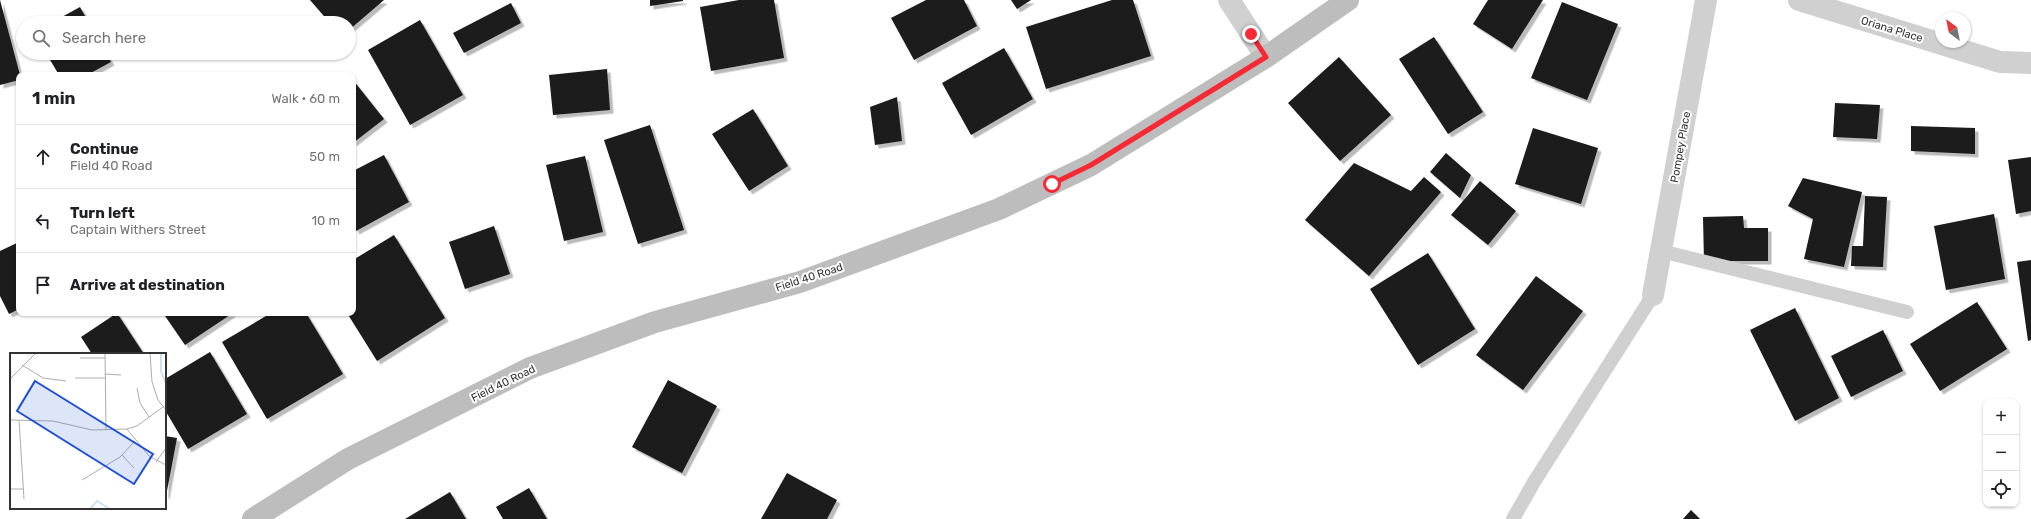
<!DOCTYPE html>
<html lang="en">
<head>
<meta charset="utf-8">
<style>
	body { margin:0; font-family:Rubik,sans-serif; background:#f6f6f6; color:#202124 }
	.controls { position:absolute; right:12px; bottom:12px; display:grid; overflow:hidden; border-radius:8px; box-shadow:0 1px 3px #0004 }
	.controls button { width:36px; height:36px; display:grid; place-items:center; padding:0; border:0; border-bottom:1px solid #e0e0e0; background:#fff; color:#202124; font:20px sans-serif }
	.compass { position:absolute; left:1935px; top:12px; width:36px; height:36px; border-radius:50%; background:#fff; box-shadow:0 1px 3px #0004; rotate:328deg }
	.stop { position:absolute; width:12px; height:12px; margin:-9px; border:3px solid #f62934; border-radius:50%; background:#fff }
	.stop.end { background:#f62934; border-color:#fff; box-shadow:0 1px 4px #0008 }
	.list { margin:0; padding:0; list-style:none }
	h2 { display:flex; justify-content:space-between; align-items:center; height:52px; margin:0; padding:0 16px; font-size:17px }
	h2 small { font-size:13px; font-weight:400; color:#757577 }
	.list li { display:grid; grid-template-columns:26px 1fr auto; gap:12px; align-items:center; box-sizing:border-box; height:64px; padding:0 16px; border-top:1px solid #e0e0e0 }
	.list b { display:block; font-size:15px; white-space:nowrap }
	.list p { margin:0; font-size:13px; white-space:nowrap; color:#757577 }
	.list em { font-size:13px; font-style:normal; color:#757577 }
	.icon { flex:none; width:22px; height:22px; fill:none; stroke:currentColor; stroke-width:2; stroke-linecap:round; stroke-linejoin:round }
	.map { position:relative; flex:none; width:2031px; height:519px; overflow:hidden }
	.search { position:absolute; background:#fff; box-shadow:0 1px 3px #0004; left:16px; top:16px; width:340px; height:44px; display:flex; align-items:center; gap:10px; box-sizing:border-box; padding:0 14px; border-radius:22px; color:#757577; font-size:15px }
	.panel { position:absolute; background:#fff; box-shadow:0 1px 3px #0004; left:16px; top:72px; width:340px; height:244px; border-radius:8px }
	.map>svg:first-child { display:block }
	.building { fill:#1a1a1a; filter:url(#shadow) }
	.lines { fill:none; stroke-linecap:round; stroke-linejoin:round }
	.lane { stroke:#d0d0d0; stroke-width:14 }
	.street { stroke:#d0d0d0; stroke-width:22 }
	.secondary { stroke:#bdbdbd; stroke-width:22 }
	.route { stroke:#f62934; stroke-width:5 }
	.labels { text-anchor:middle; stroke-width:4; stroke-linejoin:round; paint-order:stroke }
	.street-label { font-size:11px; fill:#333; stroke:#fff }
	.inset-river { fill:none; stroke:#cce2f1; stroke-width:2 }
	.inset-road { fill:none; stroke:#adadad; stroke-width:1 }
	.view { fill:#1d4ed8; fill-opacity:0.15; stroke:#1d4ed8; stroke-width:2 }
	.inset-edge { fill:none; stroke:#333; stroke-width:2 }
</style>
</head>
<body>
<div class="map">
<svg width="2031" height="519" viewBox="0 0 2031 519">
	<defs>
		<filter id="shadow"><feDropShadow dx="3.5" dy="3.5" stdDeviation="0" flood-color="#0004"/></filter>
	</defs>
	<rect width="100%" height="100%" fill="#fff"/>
	<path class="building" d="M0,0L20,75L19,80L0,85Z
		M310,0H384L349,30V23H330Z
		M650,0H683V1L650,6Z
		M739,0H774L784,58L711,71L700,7Z
		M926,0H964L977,26L914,60L891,18Z
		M1011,0H1031L1017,9Z
		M1112,0H1133L1151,56L1046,89L1026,27Z
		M1488,0H1543L1512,49L1473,24Z
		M1562,2L1618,24L1587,100L1531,78Z
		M511,3L521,23L464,53L453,33Z
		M80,7L89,23H51Z
		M420,20L463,95L410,125L368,50Z
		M1434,37L1483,112L1448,134L1399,59Z
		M1004,48L1033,99L971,135L942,83Z
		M46,53H106L111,62L87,75H59Z
		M1339,57L1391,115L1340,161L1288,103Z
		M607,69L610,110L553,115L549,75Z
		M353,80L384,119L353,143Z
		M897,97L902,141L875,145L870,107Z
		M1835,103L1880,105L1877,139L1833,137Z
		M753,109L788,166L749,191L712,134Z
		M650,125L684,230L638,244L604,140Z
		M1911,126L1975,128V154L1911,151Z
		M1533,128L1598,148L1581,204L1515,184Z
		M1446,153L1471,175L1460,198L1430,172Z
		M384,155L409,202L356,231L353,225V171Z
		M585,156L603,232L564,241L546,165Z
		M2031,157V211L2016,214L2008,160Z
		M1354,163L1411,191L1424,177L1441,192L1369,276L1305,220Z
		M1803,178L1862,192L1844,267L1804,259L1813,219L1788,206Z
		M1480,181L1516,211L1488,245L1451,215Z
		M1865,196L1887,197L1883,267L1851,266L1852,246H1863Z
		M1994,214L2005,279L1946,290L1934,226Z
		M1743,216L1744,228H1768V261H1704L1703,217Z
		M494,226L510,274L465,289L449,242Z
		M394,235L445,318L377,361L347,313H353V260Z
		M19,242V309L9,314L0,296V251Z
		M1428,253L1475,329L1418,365L1370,289Z
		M2031,260V340L2028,341L2017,262Z
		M1536,276L1583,311L1523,390L1476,355Z
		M1977,302L2007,349L1940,391L1910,344Z
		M1795,308L1839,398L1795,421L1750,330Z
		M117,313L144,354H92L81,337Z
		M163,313H233L185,345Z
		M271,313H306L343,374L267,419L222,342Z
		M1883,330L1903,371L1851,397L1831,356Z
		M210,352L247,414L188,449L165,410V379Z
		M668,380L717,406L682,473L632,447Z
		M165,436L177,438L166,496L165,495Z
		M787,473L837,500L827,519H761Z
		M529,488L547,519H503L496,507Z
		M450,492L466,519H405Z
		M1691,510L1700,519H1683Z"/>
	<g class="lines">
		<path class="lane" d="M1661,251L1907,312
			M1513,519L1534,482L1653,295"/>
		<path class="street" d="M1229,0L1266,57
			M1799,0L2000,62L2031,63
			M1653,295L1706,0"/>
		<path class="secondary" d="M253,519L348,459L530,368L655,322L800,282L999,209L1091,165L1266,57L1348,0"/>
	</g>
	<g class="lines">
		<path class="route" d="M1052,184L1091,165L1266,57L1251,34"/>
	</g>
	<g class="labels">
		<g class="street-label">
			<text transform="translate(1892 29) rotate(17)" y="4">Oriana Place</text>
			<text transform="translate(1680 147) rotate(-80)" y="4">Pompey Place</text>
			<text transform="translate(809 277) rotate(-18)" y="4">Field 40 Road</text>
			<text transform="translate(503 383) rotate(-26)" y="4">Field 40 Road</text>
		</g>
	</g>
	<g transform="translate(10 353)">
		<rect width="156" height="156" fill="#fff"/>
		<path class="inset-river" d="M151,0V18L156,31M80,156L87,148L100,156"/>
		<path class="inset-road" d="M95,0L96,77M140,0L142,29L148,47L156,57M70,5H95M12,12L33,25L56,28M95,21L111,22M65,25H95M0,26L26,0M127,35L130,50L139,64M0,67L43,68L82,77L117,76L127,73L153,54M9,67L14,146M117,76L139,103L156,112M112,102L124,115M146,109L156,95M72,127L110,104L125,88M0,136H13"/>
		<path class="view" d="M25,28L143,101L124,131L7,58Z"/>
		<rect width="156" height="156" class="inset-edge"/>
	</g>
</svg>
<div class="controls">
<button>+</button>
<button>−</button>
<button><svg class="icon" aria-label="locate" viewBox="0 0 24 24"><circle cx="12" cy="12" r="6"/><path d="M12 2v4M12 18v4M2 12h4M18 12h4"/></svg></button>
</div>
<svg class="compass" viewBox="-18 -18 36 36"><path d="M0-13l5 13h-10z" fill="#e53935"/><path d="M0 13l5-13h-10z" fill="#757577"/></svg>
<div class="stop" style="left:1052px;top:184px"></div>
<div class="stop end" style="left:1251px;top:34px"></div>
<div class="search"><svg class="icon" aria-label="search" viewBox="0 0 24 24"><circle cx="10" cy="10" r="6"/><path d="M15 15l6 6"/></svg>Search here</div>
<section class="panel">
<h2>1 min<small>Walk · 60 m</small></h2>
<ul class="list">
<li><svg class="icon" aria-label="ahead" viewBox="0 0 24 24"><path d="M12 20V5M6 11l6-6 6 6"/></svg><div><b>Continue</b><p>Field 40 Road</p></div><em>50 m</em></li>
<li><svg class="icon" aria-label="left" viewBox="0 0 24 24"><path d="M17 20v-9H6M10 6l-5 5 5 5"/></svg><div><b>Turn left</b><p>Captain Withers Street</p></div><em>10 m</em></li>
<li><svg class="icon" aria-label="arrive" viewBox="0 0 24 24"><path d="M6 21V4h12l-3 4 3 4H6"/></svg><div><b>Arrive at destination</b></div></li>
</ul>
</section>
</div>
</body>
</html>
